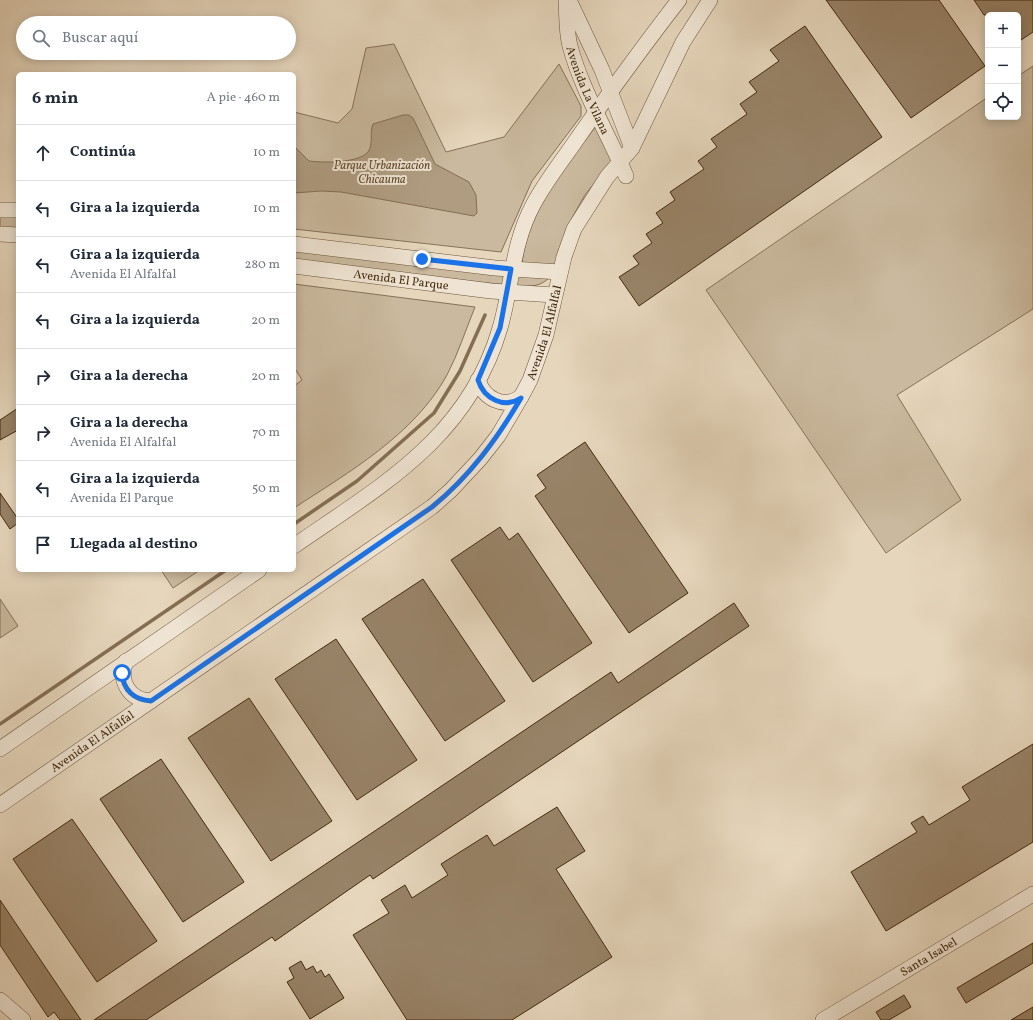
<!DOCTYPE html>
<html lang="es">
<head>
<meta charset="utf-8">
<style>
	body { margin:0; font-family:Vollkorn,serif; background:#f6f6f7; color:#1f2937 }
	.controls { position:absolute; right:12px; top:12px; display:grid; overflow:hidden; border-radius:6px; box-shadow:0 2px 10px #0003 }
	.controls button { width:36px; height:36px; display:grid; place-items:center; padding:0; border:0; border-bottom:1px solid #e0e1e3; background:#fff; color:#1f2937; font:20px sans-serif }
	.stop { position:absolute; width:12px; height:12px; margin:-9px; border:3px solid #1a73e8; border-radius:50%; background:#fff }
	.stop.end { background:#1a73e8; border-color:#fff; box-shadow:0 1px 4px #0008 }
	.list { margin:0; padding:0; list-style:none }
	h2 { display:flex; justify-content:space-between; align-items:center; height:52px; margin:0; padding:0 16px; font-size:17px }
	h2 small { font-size:13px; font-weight:400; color:#747a83 }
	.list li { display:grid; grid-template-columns:26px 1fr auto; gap:12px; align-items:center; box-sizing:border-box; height:56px; padding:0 16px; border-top:1px solid #e0e1e3 }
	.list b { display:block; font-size:15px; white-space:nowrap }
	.list p { margin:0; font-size:13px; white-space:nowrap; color:#747a83 }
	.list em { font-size:13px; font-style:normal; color:#747a83 }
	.icon { flex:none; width:22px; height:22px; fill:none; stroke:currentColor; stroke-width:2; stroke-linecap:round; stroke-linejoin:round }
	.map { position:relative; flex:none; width:1033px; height:1020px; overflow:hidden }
	.search { position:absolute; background:#fff; box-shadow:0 2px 10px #0003; left:16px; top:16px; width:280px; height:44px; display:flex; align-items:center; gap:10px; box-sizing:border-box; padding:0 14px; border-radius:22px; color:#747a83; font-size:15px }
	.panel { position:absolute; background:#fff; box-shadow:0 2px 10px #0003; left:16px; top:72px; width:280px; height:500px; border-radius:6px }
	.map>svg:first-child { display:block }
	.green { fill:#cab99e; stroke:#867256 }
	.water { fill:#af9c81; stroke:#846e53 }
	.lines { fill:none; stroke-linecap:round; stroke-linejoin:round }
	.stream { stroke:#846e53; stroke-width:3.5 }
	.building { fill:#988368; stroke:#432a0e }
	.minor-casing { stroke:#6c553a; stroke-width:16 }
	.minor { stroke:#efe4d3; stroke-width:15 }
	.route { stroke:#1a73e8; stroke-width:5 }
	.labels { text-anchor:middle; stroke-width:4; stroke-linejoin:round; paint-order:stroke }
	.street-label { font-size:12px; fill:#432a0e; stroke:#efe4d3 }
	.park-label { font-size:12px; font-style:italic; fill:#5e472b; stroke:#efe4d3 }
</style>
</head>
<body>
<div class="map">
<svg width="1033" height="1020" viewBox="0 0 1033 1020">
	<rect width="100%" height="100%" fill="#e6d6bc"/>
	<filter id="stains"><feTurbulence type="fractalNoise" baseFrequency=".005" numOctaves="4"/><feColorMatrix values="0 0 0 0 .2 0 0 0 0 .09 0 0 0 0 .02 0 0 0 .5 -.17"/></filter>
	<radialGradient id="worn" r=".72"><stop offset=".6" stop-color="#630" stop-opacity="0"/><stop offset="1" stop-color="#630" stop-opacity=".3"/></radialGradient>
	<path class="green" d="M394,44L446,152L504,137L559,64L581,106V116L532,181L501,252L294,229V112L338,123L352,109L366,48Z
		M1033,66V309L897,395L961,500L886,553L706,290L988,97V117H1018V76Z
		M596,126L612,161L585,195L573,216L550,277C539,288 530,286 515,286L294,262V248L522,263C528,211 566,166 596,126Z
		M0,216L18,217V230H0Z
		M294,284L475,307C466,329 458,354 447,375C414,435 349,472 294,508V386L302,380L294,367Z
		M161,570H200L173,588Z
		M0,599L18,626L0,638Z"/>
	<path class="water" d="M403,115H409L413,118L435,164L469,182L476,195L477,213L474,216L341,192L321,191L294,193V146L309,161C323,163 359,163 368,152C374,143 369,133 373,124Z"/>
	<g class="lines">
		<path class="stream" d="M294,524L357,481L434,413L460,371L485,315
			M0,724L226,570"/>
	</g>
	<path class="building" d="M826,0H939L985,66L911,118Z
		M974,0H1033V32L1018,42V15H984Z
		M805,26L882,137L639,306L619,277L639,264L633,256L652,243L646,234L663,223L656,213L675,200L670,192L704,169L698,161L717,147L711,139L747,114L740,104L757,92L749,82L779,61L770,50Z
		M18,408V430L0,440V420Z
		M585,442L688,593L629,633L535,496L546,488L537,475Z
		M0,493L18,519V523L10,529L0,514Z
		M500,527L509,540L518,533L592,643L533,682L451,560Z
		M423,579L505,701L445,741L362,619Z
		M734,603L749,626L373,879L370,875L275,941L272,937L146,1020H94L611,672L618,683Z
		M336,639L417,760L357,800L275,679Z
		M249,698L332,821L271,861L188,738Z
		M1033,744V842L886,931L851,872L917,832L911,823L923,816L929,825L970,800L962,787Z
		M161,759L244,882L183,922L100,799Z
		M557,807L585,851L556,869L612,957L512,1020H407L353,935L389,913L381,900L405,885L412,898L448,875L441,864L487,835L494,846Z
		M72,819L157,941L97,982L13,859Z
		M0,900L81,1020H60L54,1012L48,1017L0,945Z
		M1033,943V963L966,1003L957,988Z
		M301,961L306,970L313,966L317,973L321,970L325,977L329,974L344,998L310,1019L287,982L294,978L289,968Z
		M904,995L911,1007L889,1020H881L876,1012Z
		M1033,1007V1020H1011Z"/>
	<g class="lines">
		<defs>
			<g id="minor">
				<path id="s1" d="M566,0C567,15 566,31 570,46C582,91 608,133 626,176"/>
				<path d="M569,0L602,70L632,148"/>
				<path d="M0,210H18"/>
				<path d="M0,234L18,235"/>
				<path d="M294,244L495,268L560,272"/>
				<path id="s2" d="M294,266L491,291L554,295"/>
				<path d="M478,380C484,399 504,409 521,397"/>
				<path d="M294,546C382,485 468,438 500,328C512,287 512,244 533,205C545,182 562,161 577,139C610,92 644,45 679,0"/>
				<path d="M126,661C118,681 129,700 151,701"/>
				<path d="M0,749L259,570"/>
				<path id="s3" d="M0,805L432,507L451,490L480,459L498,436L521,397L530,380L546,335L564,257L574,229L607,177L632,148L683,42L710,0"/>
				<path d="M0,1000L23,1020"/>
				<path id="s4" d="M823,1020L1033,894"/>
			</g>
		</defs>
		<use href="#minor" class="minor-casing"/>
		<use href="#minor" class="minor"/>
	</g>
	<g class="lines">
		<path class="route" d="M122,673C123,690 134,700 151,701L432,507C470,476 497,439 521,398C504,409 484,399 478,380L500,328L511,269L422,259"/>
	</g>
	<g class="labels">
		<g class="street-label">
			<text dy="4" stroke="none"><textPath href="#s1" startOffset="94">Avenida La Vilana</textPath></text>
			<text dy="4" stroke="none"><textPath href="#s2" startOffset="108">Avenida El Parque</textPath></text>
			<text dy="4" stroke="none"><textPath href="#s3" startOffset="736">Avenida El Alfalfal</textPath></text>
			<text dy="4" stroke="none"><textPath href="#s3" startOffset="112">Avenida El Alfalfal</textPath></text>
			<text dy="4" stroke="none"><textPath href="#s4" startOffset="123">Santa Isabel</textPath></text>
		</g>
		<g class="park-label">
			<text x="382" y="169">Parque Urbanización<tspan x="382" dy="14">Chicauma</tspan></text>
		</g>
	</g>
	<rect width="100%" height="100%" filter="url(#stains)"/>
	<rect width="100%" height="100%" fill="url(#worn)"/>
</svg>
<div class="controls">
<button>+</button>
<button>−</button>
<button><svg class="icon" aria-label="locate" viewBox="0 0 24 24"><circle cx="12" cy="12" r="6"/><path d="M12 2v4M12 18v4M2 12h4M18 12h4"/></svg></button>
</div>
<div class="stop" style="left:122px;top:673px"></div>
<div class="stop end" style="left:422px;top:259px"></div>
<div class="search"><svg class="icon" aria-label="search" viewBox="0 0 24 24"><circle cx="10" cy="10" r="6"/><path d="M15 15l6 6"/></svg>Buscar aquí</div>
<section class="panel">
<h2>6 min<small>A pie · 460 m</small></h2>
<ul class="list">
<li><svg class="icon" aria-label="ahead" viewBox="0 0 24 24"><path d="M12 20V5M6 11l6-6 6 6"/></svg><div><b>Continúa</b></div><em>10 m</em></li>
<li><svg class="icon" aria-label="left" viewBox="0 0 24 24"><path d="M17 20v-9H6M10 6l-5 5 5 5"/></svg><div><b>Gira a la izquierda</b></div><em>10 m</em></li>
<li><svg class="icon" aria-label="left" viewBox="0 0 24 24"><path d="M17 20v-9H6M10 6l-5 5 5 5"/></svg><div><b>Gira a la izquierda</b><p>Avenida El Alfalfal</p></div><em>280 m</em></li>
<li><svg class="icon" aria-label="left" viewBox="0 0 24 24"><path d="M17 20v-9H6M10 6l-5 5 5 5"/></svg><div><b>Gira a la izquierda</b></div><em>20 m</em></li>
<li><svg class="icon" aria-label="right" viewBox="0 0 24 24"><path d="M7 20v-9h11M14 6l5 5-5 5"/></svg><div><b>Gira a la derecha</b></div><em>20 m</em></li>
<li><svg class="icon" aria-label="right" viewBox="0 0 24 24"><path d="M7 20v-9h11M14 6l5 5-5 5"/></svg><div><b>Gira a la derecha</b><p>Avenida El Alfalfal</p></div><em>70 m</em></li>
<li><svg class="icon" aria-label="left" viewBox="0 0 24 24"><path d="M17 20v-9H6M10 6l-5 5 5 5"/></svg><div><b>Gira a la izquierda</b><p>Avenida El Parque</p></div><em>50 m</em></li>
<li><svg class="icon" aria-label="arrive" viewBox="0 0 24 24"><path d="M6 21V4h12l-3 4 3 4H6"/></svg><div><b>Llegada al destino</b></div></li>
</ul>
</section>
</div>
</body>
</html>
